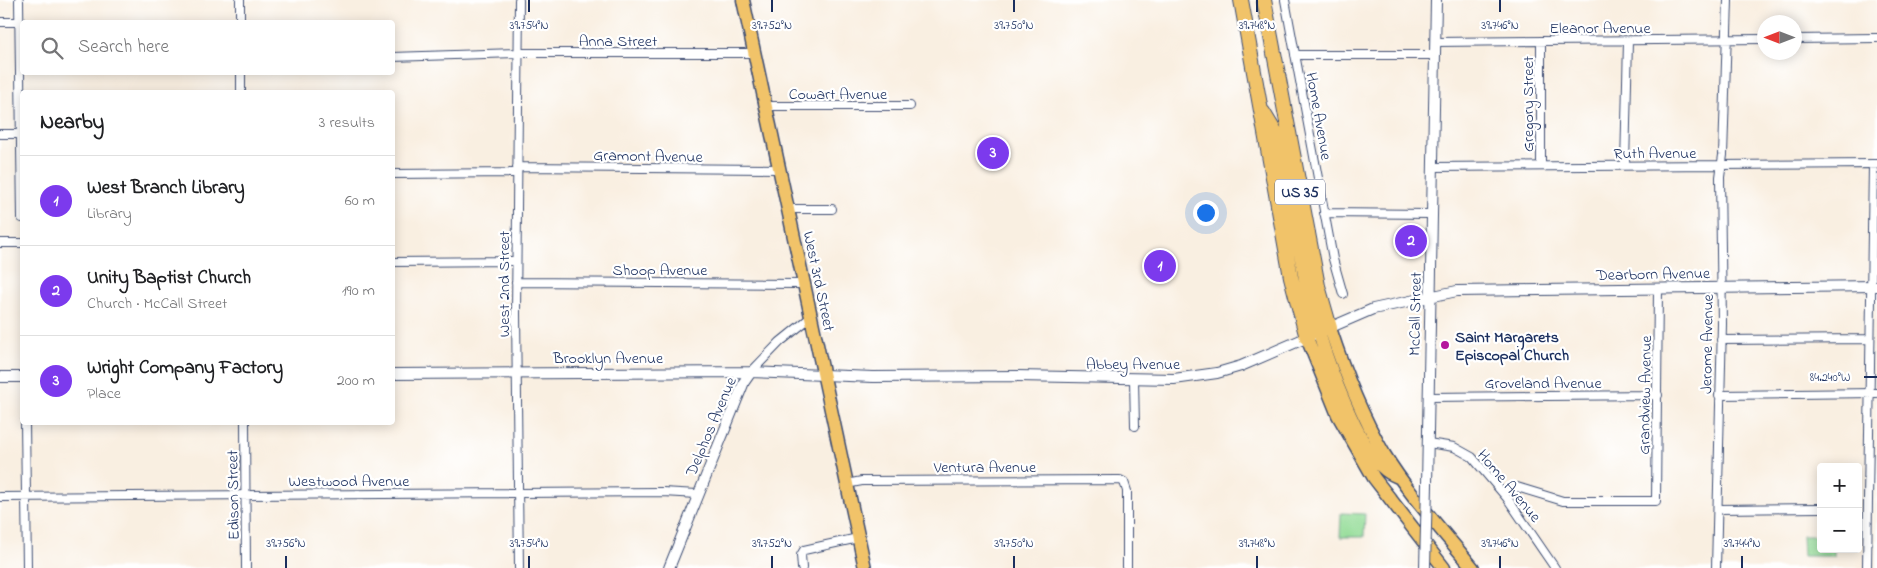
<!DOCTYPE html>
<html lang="en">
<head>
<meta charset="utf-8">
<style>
	body { margin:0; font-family:"Indie Flower",sans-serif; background:#f2f2f2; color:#202124 }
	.controls { position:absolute; right:15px; bottom:15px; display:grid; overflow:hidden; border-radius:5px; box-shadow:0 2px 12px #0003 }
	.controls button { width:45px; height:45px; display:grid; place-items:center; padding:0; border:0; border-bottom:1px solid #e0e0e0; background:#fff; color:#202124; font:25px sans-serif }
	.compass { position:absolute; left:1757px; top:15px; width:45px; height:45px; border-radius:50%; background:#fff; box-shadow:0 2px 12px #0003; rotate:270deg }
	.you { position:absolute; left:1205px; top:212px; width:18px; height:18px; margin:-12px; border:4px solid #fff; border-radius:50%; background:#1a73e8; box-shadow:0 0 0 8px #1a73e833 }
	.badge { display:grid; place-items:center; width:32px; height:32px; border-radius:50%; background:#7c3aed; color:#fff; font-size:16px; font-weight:700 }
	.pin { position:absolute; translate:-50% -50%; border:2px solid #fff; box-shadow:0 1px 5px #0006 }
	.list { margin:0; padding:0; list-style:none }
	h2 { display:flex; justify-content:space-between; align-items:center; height:65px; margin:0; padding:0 20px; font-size:21px }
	h2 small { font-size:16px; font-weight:400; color:#757577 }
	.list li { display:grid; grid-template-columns:32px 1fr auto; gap:15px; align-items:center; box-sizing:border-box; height:90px; padding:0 20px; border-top:1px solid #e0e0e0 }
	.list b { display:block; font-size:19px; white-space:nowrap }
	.list p { margin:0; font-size:16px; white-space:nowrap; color:#757577 }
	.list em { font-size:16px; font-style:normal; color:#757577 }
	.icon { flex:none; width:28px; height:28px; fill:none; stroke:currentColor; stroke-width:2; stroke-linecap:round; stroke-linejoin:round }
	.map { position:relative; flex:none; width:1877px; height:568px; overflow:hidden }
	.search { position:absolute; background:#fff; box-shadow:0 2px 12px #0003; left:20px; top:20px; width:375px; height:55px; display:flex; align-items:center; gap:12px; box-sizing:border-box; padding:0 18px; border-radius:5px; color:#757577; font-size:19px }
	.panel { position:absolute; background:#fff; box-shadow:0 2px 12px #0003; left:20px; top:90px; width:375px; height:335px; border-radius:5px }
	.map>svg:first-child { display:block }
	.green { fill:#93dc96; stroke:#57867a }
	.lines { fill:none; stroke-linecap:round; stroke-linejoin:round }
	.minor-casing { stroke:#3c4c72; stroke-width:10 }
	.tertiary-casing { stroke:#3c4c72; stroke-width:12 }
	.primary-casing { stroke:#3c4c72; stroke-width:15 }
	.trunk-casing { stroke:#3c4c72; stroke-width:15 }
	.motorway-casing { stroke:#3c4c72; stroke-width:16 }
	.minor { stroke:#fff; stroke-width:8 }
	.tertiary { stroke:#fff; stroke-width:10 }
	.primary { stroke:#f1c369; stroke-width:12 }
	.trunk { stroke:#f1c369; stroke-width:12 }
	.motorway { stroke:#f1c369; stroke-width:14 }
	.tertiary-bridge-casing { stroke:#3c4c72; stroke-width:12; stroke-linecap:butt }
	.tertiary-bridge { stroke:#fff; stroke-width:10 }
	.ticks { fill:none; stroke:#1b2f5e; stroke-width:2 }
	.poi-dot { fill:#b5179e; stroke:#fff; stroke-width:2 }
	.labels { text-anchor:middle; stroke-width:4.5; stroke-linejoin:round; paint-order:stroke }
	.shield { fill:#fff; stroke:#5f6d8e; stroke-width:1 }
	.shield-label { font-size:15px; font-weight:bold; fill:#1b2f5e }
	.street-label { font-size:16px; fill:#1b2f5e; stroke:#fff }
	.poi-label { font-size:16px; font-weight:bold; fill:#1b2f5e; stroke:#fff; text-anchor:start }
	.ticks-label { font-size:12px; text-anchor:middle; fill:#1b2f5e; stroke:#fff; stroke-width:4.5; stroke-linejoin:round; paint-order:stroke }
</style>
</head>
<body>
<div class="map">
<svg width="1877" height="568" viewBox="0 0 1877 568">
	<rect width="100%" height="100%" fill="#fff"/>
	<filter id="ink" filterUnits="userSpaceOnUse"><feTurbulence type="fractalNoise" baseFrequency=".02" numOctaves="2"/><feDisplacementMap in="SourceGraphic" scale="10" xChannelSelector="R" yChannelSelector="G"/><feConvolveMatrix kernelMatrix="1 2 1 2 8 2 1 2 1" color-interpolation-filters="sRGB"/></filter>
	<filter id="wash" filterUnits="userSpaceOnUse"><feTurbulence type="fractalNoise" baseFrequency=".0096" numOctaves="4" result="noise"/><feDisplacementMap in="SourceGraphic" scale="20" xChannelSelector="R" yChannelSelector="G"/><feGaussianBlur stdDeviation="1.12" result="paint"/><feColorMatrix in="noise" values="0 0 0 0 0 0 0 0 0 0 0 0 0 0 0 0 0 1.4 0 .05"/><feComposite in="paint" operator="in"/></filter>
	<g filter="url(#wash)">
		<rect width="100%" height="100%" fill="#f9efe1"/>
		<path class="green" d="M1341,513L1365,514L1364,537H1340Z
			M1802,536H1821V549H1834V556H1803Z"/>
	</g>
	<g filter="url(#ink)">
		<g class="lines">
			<defs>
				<path id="minor" d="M19,0L22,218
					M240,0V22
					M1285,0L1333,259L1343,294
					M0,22H19
					M1794,39L1877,38
					M1541,41V166
					M1435,42L1764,39
					M1295,55H1435
					M392,57L519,53H754
					M241,72V92
					M766,106H910
					M0,134H21
					M1625,165L1628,41
					M517,167L779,169
					M1432,167L1877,164
					M392,174L517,173
					M788,209H832
					M1324,213L1431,214
					M0,243H22
					M392,262L516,261
					M516,282L804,284
					M1721,340L1870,339
					M751,372L780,342L811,317
					M1134,379L1135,426
					M1719,395L1877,393
					M1428,397L1658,395
					M25,422L27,568
					M245,422L246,568
					M1428,443L1454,447L1472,457L1507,498L1555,568
					M846,484L862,481L1120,480L1124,482L1127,491V568
					M1503,493L1517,487L1563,501H1656L1658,288
					M0,497L518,493L663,492L697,494
					M1718,509L1821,508
					M519,568L516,314L519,0
					M802,568L801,555L804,550L858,538
					M1716,568L1722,324L1720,177L1723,155L1728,0
					M1867,568L1873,164"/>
				<path id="tertiary" d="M392,374L751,372L873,377L1017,376L1174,379L1217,373L1241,366L1373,309L1457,291L1877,286
					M0,377H22
					M1427,485L1436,0
					M669,568L744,382L751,372"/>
				<path id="primary" d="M743,0L865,568"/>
				<path id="trunk" d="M1330,328C1344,371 1361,414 1384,454C1409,495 1443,531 1473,568
					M1319,333C1329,366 1358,445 1382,467C1387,472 1393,475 1398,477
					M1307,338L1338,415L1374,478L1444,568"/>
				<path id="motorway" d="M1241,0L1291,277L1307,338
					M1264,0L1318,286L1330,328
					M1263,112L1278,137L1308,289L1319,333"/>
			</defs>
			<use href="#minor" class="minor-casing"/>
			<use href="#tertiary" class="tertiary-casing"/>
			<use href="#primary" class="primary-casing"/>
			<use href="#trunk" class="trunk-casing"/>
			<use href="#motorway" class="motorway-casing"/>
			<use href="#minor" class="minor"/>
			<use href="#tertiary" class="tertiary"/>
			<use href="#primary" class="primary"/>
			<use href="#trunk" class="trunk"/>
			<use href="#motorway" class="motorway"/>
			<defs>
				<path id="tertiary-bridge" d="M1425,568L1427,485"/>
			</defs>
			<use href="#tertiary-bridge" class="tertiary-bridge-casing"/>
			<use href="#tertiary-bridge" class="tertiary-bridge"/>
		</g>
	</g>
	<path class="ticks" d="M529,0V12M772,0V12M1014,0V12M1257,0V12M1500,0V12M1864,377H1877M286,556V568M529,556V568M772,556V568M1014,556V568M1257,556V568M1500,556V568M1742,556V568"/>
	<circle class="poi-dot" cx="1445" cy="345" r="5"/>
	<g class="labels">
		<rect class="shield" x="1275" y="179.5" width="50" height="25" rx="4"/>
		<g class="shield-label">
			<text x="1300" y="197">US 35</text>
		</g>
		<g class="street-label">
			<text x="1600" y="33">Eleanor Avenue</text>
			<text x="618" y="46">Anna Street</text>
			<text x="838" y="99">Cowart Avenue</text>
			<text transform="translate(1527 104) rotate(-90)" y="6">Gregory Street</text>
			<text transform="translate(1320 116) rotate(80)" y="6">Home Avenue</text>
			<text x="1655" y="158">Ruth Avenue</text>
			<text transform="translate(648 155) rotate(1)" y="6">Gramont Avenue</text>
			<text x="660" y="275">Shoop Avenue</text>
			<text transform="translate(1653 273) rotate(-1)" y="6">Dearborn Avenue</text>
			<text transform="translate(820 281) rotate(78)" y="6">West 3rd Street</text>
			<text transform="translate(503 284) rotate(-90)" y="6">West 2nd Street</text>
			<text transform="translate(1414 314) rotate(-89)" y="6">McCall Street</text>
			<text transform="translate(1706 344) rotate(-89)" y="6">Jerome Avenue</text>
			<text x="608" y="363">Brooklyn Avenue</text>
			<text x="1133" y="369">Abbey Avenue</text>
			<text x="1543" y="388">Groveland Avenue</text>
			<text transform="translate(1644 395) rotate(-89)" y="6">Grandview Avenue</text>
			<text transform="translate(710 426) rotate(-67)" y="6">Delphos Avenue</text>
			<text x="985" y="472">Ventura Avenue</text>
			<text x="349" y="486">Westwood Avenue</text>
			<text transform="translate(1510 485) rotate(50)" y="6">Home Avenue</text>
			<text transform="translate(232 495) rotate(-91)" y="6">Edison Street</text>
		</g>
		<g class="poi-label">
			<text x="1455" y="342">Saint Margarets<tspan x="1455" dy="18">Episcopal Church</tspan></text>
		</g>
	</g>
	<g class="ticks-label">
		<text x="529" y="29">39.754°N</text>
		<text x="772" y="29">39.752°N</text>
		<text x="1014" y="29">39.750°N</text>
		<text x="1257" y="29">39.748°N</text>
		<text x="1500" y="29">39.746°N</text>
		<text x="1830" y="381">84.240°W</text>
		<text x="286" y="547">39.756°N</text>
		<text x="529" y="547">39.754°N</text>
		<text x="772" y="547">39.752°N</text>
		<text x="1014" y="547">39.750°N</text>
		<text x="1257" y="547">39.748°N</text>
		<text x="1500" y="547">39.746°N</text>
		<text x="1742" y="547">39.744°N</text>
	</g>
</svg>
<div class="controls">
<button>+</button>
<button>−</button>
</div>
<svg class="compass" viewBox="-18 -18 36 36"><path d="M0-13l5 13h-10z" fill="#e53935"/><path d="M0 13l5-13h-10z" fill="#757577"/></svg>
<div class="you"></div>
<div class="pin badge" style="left:1160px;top:266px">1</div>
<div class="pin badge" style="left:1411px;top:241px">2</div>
<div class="pin badge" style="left:993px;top:153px">3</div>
<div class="search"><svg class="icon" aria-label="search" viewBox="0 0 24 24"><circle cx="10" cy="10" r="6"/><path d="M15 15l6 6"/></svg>Search here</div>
<section class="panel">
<h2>Nearby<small>3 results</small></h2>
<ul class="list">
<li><span class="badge">1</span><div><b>West Branch Library</b><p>Library</p></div><em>60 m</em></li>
<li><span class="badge">2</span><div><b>Unity Baptist Church</b><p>Church · McCall Street</p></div><em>190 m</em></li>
<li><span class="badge">3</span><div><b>Wright Company Factory</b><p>Place</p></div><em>200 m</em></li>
</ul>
</section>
</div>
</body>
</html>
